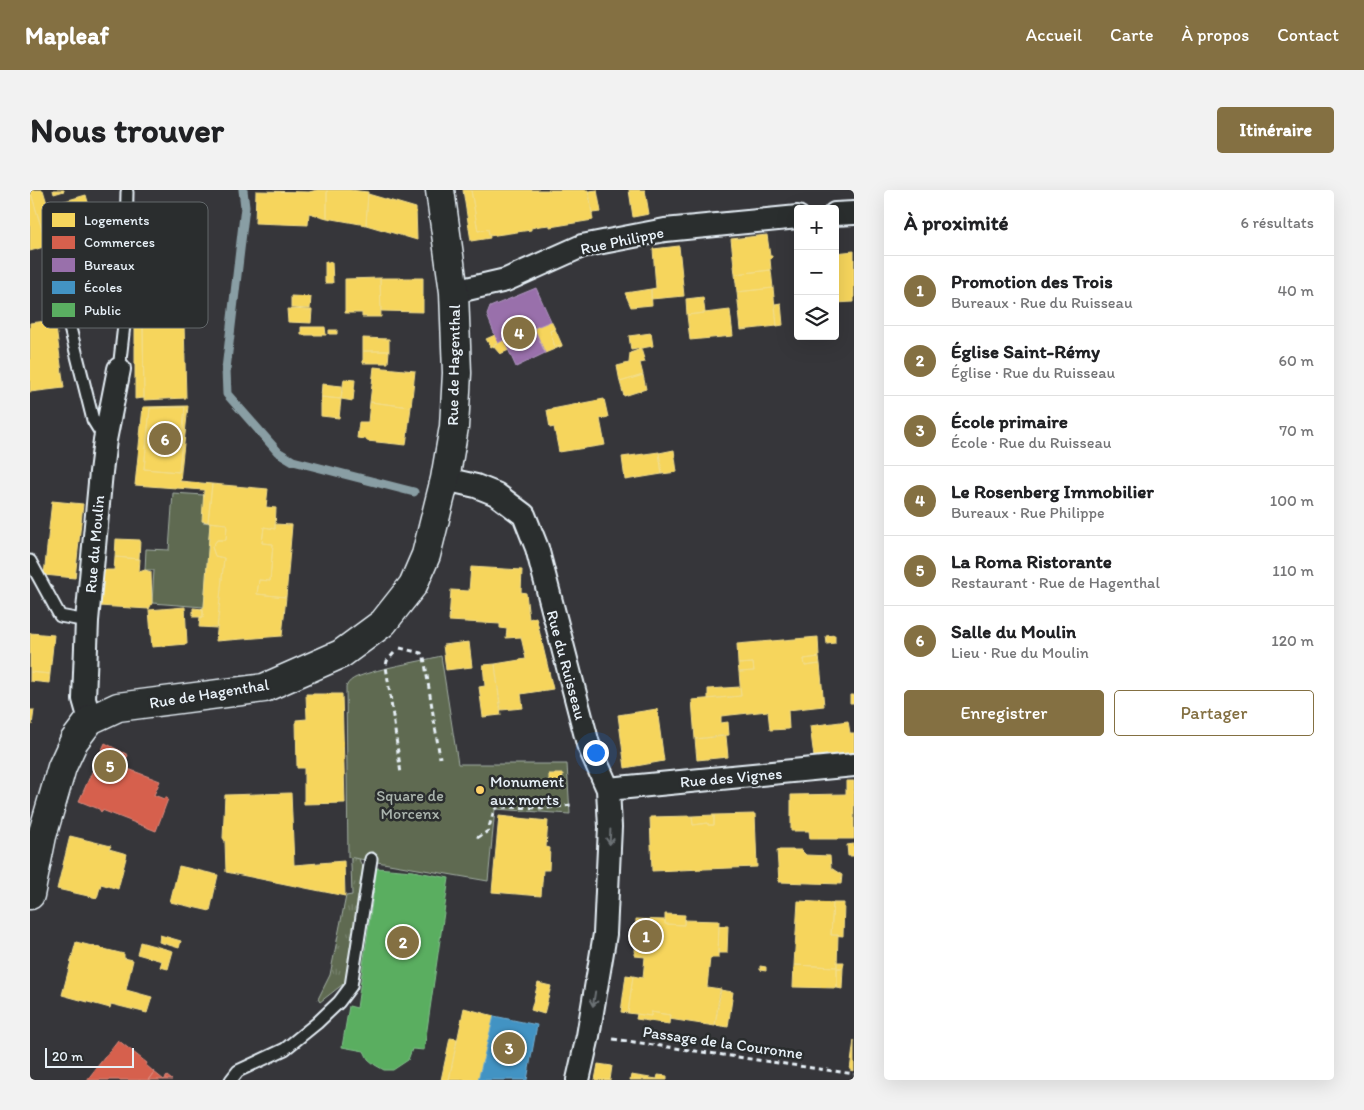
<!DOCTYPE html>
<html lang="fr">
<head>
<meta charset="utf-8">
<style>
	body { margin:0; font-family:Itim,sans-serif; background:#f2f2f2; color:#202124 }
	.controls { position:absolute; right:15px; top:15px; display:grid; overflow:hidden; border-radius:5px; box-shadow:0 5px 20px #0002 }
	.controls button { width:45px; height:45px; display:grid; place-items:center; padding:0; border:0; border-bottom:1px solid #e0e0e0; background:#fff; color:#202124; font:25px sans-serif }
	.scale { position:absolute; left:15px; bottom:12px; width:89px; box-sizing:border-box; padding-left:5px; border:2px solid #e8f1f8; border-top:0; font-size:14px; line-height:18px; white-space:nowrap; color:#e8f1f8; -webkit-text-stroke:4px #2a2d2e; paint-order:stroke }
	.you { position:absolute; left:565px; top:562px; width:18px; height:18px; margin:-12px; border:4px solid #fff; border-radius:50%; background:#1a73e8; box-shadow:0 0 0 8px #1a73e833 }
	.badge { display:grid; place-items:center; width:32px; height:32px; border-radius:50%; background:#847042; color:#fff; font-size:16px; font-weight:700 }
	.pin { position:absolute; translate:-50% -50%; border:2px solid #fff; box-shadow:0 1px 5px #0006 }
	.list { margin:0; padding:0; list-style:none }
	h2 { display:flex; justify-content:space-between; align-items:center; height:65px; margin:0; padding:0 20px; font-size:21px }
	h2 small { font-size:16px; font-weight:400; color:#757577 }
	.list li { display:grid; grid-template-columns:32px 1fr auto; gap:15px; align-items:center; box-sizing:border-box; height:70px; padding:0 20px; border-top:1px solid #e0e0e0 }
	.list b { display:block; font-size:19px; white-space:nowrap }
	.list p { margin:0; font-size:16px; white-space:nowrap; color:#757577 }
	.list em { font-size:16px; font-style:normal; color:#757577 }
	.actions { display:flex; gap:10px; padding:15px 20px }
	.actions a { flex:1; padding:11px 0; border:1px solid #847042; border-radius:5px; text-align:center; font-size:18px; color:#847042 }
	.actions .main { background:#847042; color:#fff }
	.icon { flex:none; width:28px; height:28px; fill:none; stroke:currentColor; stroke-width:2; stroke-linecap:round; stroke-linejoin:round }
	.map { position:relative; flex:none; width:824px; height:890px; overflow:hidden; border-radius:5px }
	header { display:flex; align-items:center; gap:30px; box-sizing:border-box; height:70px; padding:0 25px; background:#847042; color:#fff }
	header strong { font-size:24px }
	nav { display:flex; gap:28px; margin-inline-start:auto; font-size:18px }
	.intro { display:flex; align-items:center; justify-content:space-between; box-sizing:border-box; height:120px; padding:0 30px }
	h1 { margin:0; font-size:35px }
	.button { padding:12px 22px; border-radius:5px; background:#847042; color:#fff; font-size:18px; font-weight:700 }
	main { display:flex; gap:30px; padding:0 30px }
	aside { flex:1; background:#fff; border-radius:5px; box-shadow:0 5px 20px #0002 }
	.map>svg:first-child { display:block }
	.grass { fill:url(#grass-tufts); stroke:#a3aea4 }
	.park { fill:#5e6a51; stroke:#a3aea4 }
	.homes { fill:#f6d55c; stroke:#f2dd8b; fill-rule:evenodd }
	.shops { fill:#d6604d; stroke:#db8c80 }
	.offices { fill:#9970ab; stroke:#b197c2 }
	.schools { fill:#4393c3; stroke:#74afd3 }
	.public { fill:#5aae61; stroke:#85c28e }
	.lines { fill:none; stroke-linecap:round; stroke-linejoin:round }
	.stream { stroke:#899ea4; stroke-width:9 }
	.service-casing { stroke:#e8f1f8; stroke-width:15 }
	.minor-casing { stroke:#e8f1f8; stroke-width:26 }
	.secondary-casing { stroke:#e8f1f8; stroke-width:31 }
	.path { stroke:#e8f1f8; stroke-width:3; stroke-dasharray:5 4; stroke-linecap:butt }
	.service { stroke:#2a2d2e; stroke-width:11 }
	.minor { stroke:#2a2d2e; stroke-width:22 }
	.secondary { stroke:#2a2d2e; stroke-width:28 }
	.oneway { stroke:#6c7275 }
	.poi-dot { fill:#ffd166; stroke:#2a2d2e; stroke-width:2 }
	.labels { text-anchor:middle; stroke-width:5; stroke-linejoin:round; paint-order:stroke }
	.street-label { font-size:16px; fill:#e8f1f8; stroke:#2a2d2e }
	.poi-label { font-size:16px; fill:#e8f1f8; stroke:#2a2d2e; text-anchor:start }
	.park-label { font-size:16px; fill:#aab4ad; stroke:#2a2d2e }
	.key { fill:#2a2d2e; stroke:#63686b; stroke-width:1 }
	.key-label { font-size:14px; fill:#e8f1f8 }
</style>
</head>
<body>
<header>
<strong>Mapleaf</strong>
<nav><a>Accueil</a><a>Carte</a><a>À propos</a><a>Contact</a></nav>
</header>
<div class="intro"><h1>Nous trouver</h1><a class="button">Itinéraire</a></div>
<main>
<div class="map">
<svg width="824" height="890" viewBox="0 0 824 890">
	<defs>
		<pattern id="grass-tufts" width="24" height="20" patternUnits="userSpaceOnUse" patternTransform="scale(1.25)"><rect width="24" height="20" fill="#5e6a51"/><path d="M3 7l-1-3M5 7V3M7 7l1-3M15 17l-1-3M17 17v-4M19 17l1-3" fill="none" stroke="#75806b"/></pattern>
	</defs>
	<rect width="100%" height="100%" fill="#36363a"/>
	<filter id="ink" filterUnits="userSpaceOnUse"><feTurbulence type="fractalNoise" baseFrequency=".02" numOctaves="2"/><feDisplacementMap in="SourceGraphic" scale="10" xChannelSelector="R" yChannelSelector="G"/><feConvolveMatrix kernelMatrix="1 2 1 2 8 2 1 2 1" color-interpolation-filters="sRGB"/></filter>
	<g filter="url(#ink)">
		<path class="grass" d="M319,614L330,672L334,679L317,791L290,812L288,809L300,785L316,706L322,705Z"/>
		<path class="park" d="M143,303L174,305L173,332L180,333L174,417L122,413L124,380H115L116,359L139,360Z
			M411,466L428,574H537L540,624L465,619L458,691L318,667L316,497C318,492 322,489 327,487C353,477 384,473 411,466Z"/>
		<path class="homes" d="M0,0L17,56L0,61Z
			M0,0H13L29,53L17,56Z
			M23,0H34V1L24,4Z
			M287,0H297V28L279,23L278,35L225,33L226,1L279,2Z
			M297,0H320L338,2L336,35L297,28Z
			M433,0H441L448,41L458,39L460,48L441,51Z
			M441,0H558L563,30L520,37V35L510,36L501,38V40L459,46L458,39L448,41Z
			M567,0L571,22L562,23L559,1Z
			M599,0H615L619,24L603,27Z
			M338,4L386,18L387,50L336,35Z
			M56,5L72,61L40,71L24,14Z
			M737,45L740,66H742V68L740,69L741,80L705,84L701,49Z
			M649,56L654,106L621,109V99L626,98L623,59Z
			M824,61V112L805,113V63Z
			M295,72H302L303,93H295Z
			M741,80L743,98L707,102L705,84Z
			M350,88H393V122L351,121Z
			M350,88L351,127H332V123H315V89Z
			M743,98L747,136L711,140L707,102Z
			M621,99L622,115L601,117L595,103Z
			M261,106L281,107L280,119L261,118Z
			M673,107L675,123L657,125L656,109Z
			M751,113L753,135L747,136L745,114Z
			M257,119L282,120L281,133L258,132Z
			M700,120L703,146L660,150L657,125Z
			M25,130L34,198L0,202V133Z
			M521,131L525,139L520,141L525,157L532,155V156L515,163L504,138Z
			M154,134L156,208L114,210L113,135Z
			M113,135L114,208L105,209V136Z
			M271,137H295L296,145H271Z
			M525,139L532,155L525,157L520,141Z
			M299,140H307V144H299Z
			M621,143L623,156L601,160L599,146Z
			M465,145L468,153L461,157L456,149Z
			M333,148L359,149V161H333Z
			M474,150L479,160L470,164L463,156Z
			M611,159L615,172L610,173L613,185L590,192L587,176L599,173L600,163Z
			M333,161H359L358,173H333Z
			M344,177L385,181L381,217L340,212Z
			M613,185L616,199L594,206L590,192Z
			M314,189L325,190L323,211L311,209Z
			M292,194L312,196L311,209L291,207Z
			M291,207L311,209L309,228L291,226Z
			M574,209L578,227L570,229L575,255L529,262L524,237L520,238L517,220Z
			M340,212L381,217L376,255L337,251L336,249L327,248L329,232H338Z
			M158,216L150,291L182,294L178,332L172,331L174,300L105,295L113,217ZM155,217L149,282L114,279L120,218Z
			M155,217L149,282L114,279L120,218Z
			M644,260L647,282L632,284L629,263Z
			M629,262L632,284L595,290L592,267Z
			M182,294L238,299L236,317L246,318L245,339L234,337L232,353L243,354L240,391L229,390L227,404L256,407L252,446L186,451L194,368L185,366L182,357L187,350H196L197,334L178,332Z
			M22,311L53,314L45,388L14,385Z
			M178,332L197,334L196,350H187L182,357L185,366L194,368L187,438L169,437L170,427H173V419H171L174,417L180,333Z
			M245,334L262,335L256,407L227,404L229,390L240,391L243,354L232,353L234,337L245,339Z
			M86,349L110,350L109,369L85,367Z
			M85,367L110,369L109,382L115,380L121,382L122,413L119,419L68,416L71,380H84Z
			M441,377L492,380L491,402L496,403L499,429L506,427L523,499L491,504L493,518L471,520L465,474L496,469L491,447L476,448L477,439L470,438V434L419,431L421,400L439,401Z
			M155,417L157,454L122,457L119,420Z
			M163,418L173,419V427H163Z
			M0,443L24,445L20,484L0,482Z
			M805,445V453L797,454L796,446Z
			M788,447L789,467L774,469L775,476L790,474L794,516L758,520L759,539L740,540L738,521L691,526V533L698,532L699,545L665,549L662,510L711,506L709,482L724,481L723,473L708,474L707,454Z
			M439,452L442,477L416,480L413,455Z
			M789,467L790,474L775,476L774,469Z
			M723,473L724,481L709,482L708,474Z
			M465,474L471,525L453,527L449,497L455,496L453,475Z
			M0,482L20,484L19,493L0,491Z
			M710,497L711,506L678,509V499Z
			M276,504H312L315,613L274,614V578H267L266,530L277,529Z
			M820,505H824V513H820Z
			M627,519L634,571L595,578L588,525Z
			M0,520H4L2,535H0Z
			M818,531L820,543H824V563L784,567L780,536Z
			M696,546L698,567L667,570L665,549Z
			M519,584H533L532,597H519Z
			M816,591H824V649H780L779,641H761V605L816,604Z
			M261,603L264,675L314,671L315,706L196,682L195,651L193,648L195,605Z
			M725,624L727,677L622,681L620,627L662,626L663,635L678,633V635H684V625Z
			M684,625V635H678V633L663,635L662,626Z
			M469,626L518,631L516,657L520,658L519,680H513L511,706L462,702Z
			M40,646L81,656L79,659L97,664L88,699L71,694L67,708L27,699Z
			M824,654V666H818L817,655Z
			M747,660H771L776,665L800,666L801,678L812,685L811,694L749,692Z
			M149,676L188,685L180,721L140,712Z
			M768,711L803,713L801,745H808L807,777L764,775Z
			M803,713H814L813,746L801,745Z
			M635,724L655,725L654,735L635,734Z
			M606,729L635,730V734L654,735V730L689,731L688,768H680L677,797L691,799L685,836L639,829L640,825L621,822V826L598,823L603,786L613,788L615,767L605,766Z
			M689,736H698L697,763H688Z
			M130,745L151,751L149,758L129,752Z
			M46,752L94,764V768L103,770L96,800L122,807L117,823L81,814L80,818L32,805Z
			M110,752L143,761L138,779L130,777L132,771L107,764Z
			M807,772H814L813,778H807Z
			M764,775L807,777V798L763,797Z
			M730,776L736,777V781L730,780Z
			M807,778H813L812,799L807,798Z
			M596,785L603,786L598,823L591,822Z
			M508,793L521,796L514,824L501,820Z
			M690,800L703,802L698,837L685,835Z
			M434,818L464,826L448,890H419Z
			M621,822L640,825L639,834L606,829L607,824L621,826Z
			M420,848L427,849L419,890H411Z
			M824,850V881L820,880Z
			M568,874L582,876L580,890H565Z
			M601,885L627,889L628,885L637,886V890H600Z"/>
		<path class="shops" d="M75,553L98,565L93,577L130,591L124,605L134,609L135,607L138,609L126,641L72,620L71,622L69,619L49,611Z
			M88,850L117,873L116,875L124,882L118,890H57Z
			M124,882L134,890L137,886L142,890H118Z"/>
		<path class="offices" d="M506,98L521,131L504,138L515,163L486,177L474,150L468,153L457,125L460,117Z"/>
		<path class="schools" d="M464,826L507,835L497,890H448Z"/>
		<path class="public" d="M347,678L383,681L419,688L394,860L382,859L378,870L363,880H354L345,875L338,869L334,861L312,857L319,816L327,818Z"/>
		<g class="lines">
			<path class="stream" d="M213,0L215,17L196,179L197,204L248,262L263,271L384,302"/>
			<defs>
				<path id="service" d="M26,82L63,230L74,248
					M89,179L94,135L97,2
					M0,371L30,426L57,431
					M201,890L208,881L255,859L287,833L309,812L321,796L341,669"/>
				<path id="minor" d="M805,24L824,23
					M424,102L476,90L552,56L635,40L768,27
					M415,289L446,296L466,304L494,325L507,358L558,554L578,599L580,637L575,744L558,846L548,890
					M60,530L54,509L57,431L71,282L75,250L89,179
					M578,599L824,575"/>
				<path id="secondary" d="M0,705L12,646L32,577L44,551L60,530L88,517L234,498L311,464L353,433L383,395L396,365L415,289L424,237L427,183L424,102L410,0"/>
			</defs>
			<use href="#service" class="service-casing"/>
			<use href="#minor" class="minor-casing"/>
			<use href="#secondary" class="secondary-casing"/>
			<path class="path" d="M370,458L391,463L394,467L410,568
				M364,463L357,471L356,476L371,584
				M447,648L458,641L464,620L467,617L518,618L541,615
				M583,849L824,884"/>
			<use href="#service" class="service"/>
			<use href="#minor" class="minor"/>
			<use href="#secondary" class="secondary"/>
		</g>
		<defs><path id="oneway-shaft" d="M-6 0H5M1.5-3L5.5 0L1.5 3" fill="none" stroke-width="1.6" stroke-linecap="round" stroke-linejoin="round" transform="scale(1.25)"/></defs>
		<g class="oneway">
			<use href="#oneway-shaft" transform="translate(580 647) rotate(93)"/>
			<use href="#oneway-shaft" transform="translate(564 809) rotate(99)"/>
		</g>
	</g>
	<circle class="poi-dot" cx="450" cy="600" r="5"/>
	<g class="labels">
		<g class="street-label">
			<text transform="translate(592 50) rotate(-12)" y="6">Rue Philippe</text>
			<text transform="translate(423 175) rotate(-89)" y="6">Rue de Hagenthal</text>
			<text transform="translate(64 354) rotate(-85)" y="6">Rue du Moulin</text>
			<text transform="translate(537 475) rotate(75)" y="6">Rue du Ruisseau</text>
			<text transform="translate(179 503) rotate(-9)" y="6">Rue de Hagenthal</text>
			<text transform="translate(701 587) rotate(-5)" y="6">Rue des Vignes</text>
			<text transform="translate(693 852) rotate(8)" y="6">Passage de la Couronne</text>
		</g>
		<g class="poi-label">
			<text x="460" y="597">Monument<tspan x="460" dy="18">aux morts</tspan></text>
		</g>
		<g class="park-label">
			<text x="380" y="611">Square de<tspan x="380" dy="18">Morcenx</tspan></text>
		</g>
	</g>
	<rect x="12" y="12" width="166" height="126" rx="8" class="key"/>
	<rect x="22" y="23" width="23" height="14" fill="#f6d55c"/>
	<rect x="22" y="46" width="23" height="13" fill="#d6604d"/>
	<rect x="22" y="68" width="23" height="14" fill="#9970ab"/>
	<rect x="22" y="91" width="23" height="13" fill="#4393c3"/>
	<rect x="22" y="113" width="23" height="14" fill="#5aae61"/>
	<g class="key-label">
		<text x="54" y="35">Logements</text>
		<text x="54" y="57">Commerces</text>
		<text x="54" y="80">Bureaux</text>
		<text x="54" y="102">Écoles</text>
		<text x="54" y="125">Public</text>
	</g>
</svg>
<div class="controls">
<button>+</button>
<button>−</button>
<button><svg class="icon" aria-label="layers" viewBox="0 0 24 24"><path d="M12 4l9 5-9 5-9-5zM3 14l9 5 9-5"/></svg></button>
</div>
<div class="scale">20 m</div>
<div class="you"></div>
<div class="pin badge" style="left:616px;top:746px">1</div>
<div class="pin badge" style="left:373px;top:752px">2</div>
<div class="pin badge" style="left:479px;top:858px">3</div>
<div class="pin badge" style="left:489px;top:143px">4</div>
<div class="pin badge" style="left:80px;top:576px">5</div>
<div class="pin badge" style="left:135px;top:249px">6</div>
</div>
<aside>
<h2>À proximité<small>6 résultats</small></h2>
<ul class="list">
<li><span class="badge">1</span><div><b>Promotion des Trois</b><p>Bureaux · Rue du Ruisseau</p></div><em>40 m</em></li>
<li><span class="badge">2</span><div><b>Église Saint-Rémy</b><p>Église · Rue du Ruisseau</p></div><em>60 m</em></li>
<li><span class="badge">3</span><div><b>École primaire</b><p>École · Rue du Ruisseau</p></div><em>70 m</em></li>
<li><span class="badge">4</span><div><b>Le Rosenberg Immobilier</b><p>Bureaux · Rue Philippe</p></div><em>100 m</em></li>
<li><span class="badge">5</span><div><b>La Roma Ristorante</b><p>Restaurant · Rue de Hagenthal</p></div><em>110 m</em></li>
<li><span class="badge">6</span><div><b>Salle du Moulin</b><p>Lieu · Rue du Moulin</p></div><em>120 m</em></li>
</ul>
<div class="actions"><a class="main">Enregistrer</a><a>Partager</a></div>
</aside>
</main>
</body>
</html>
